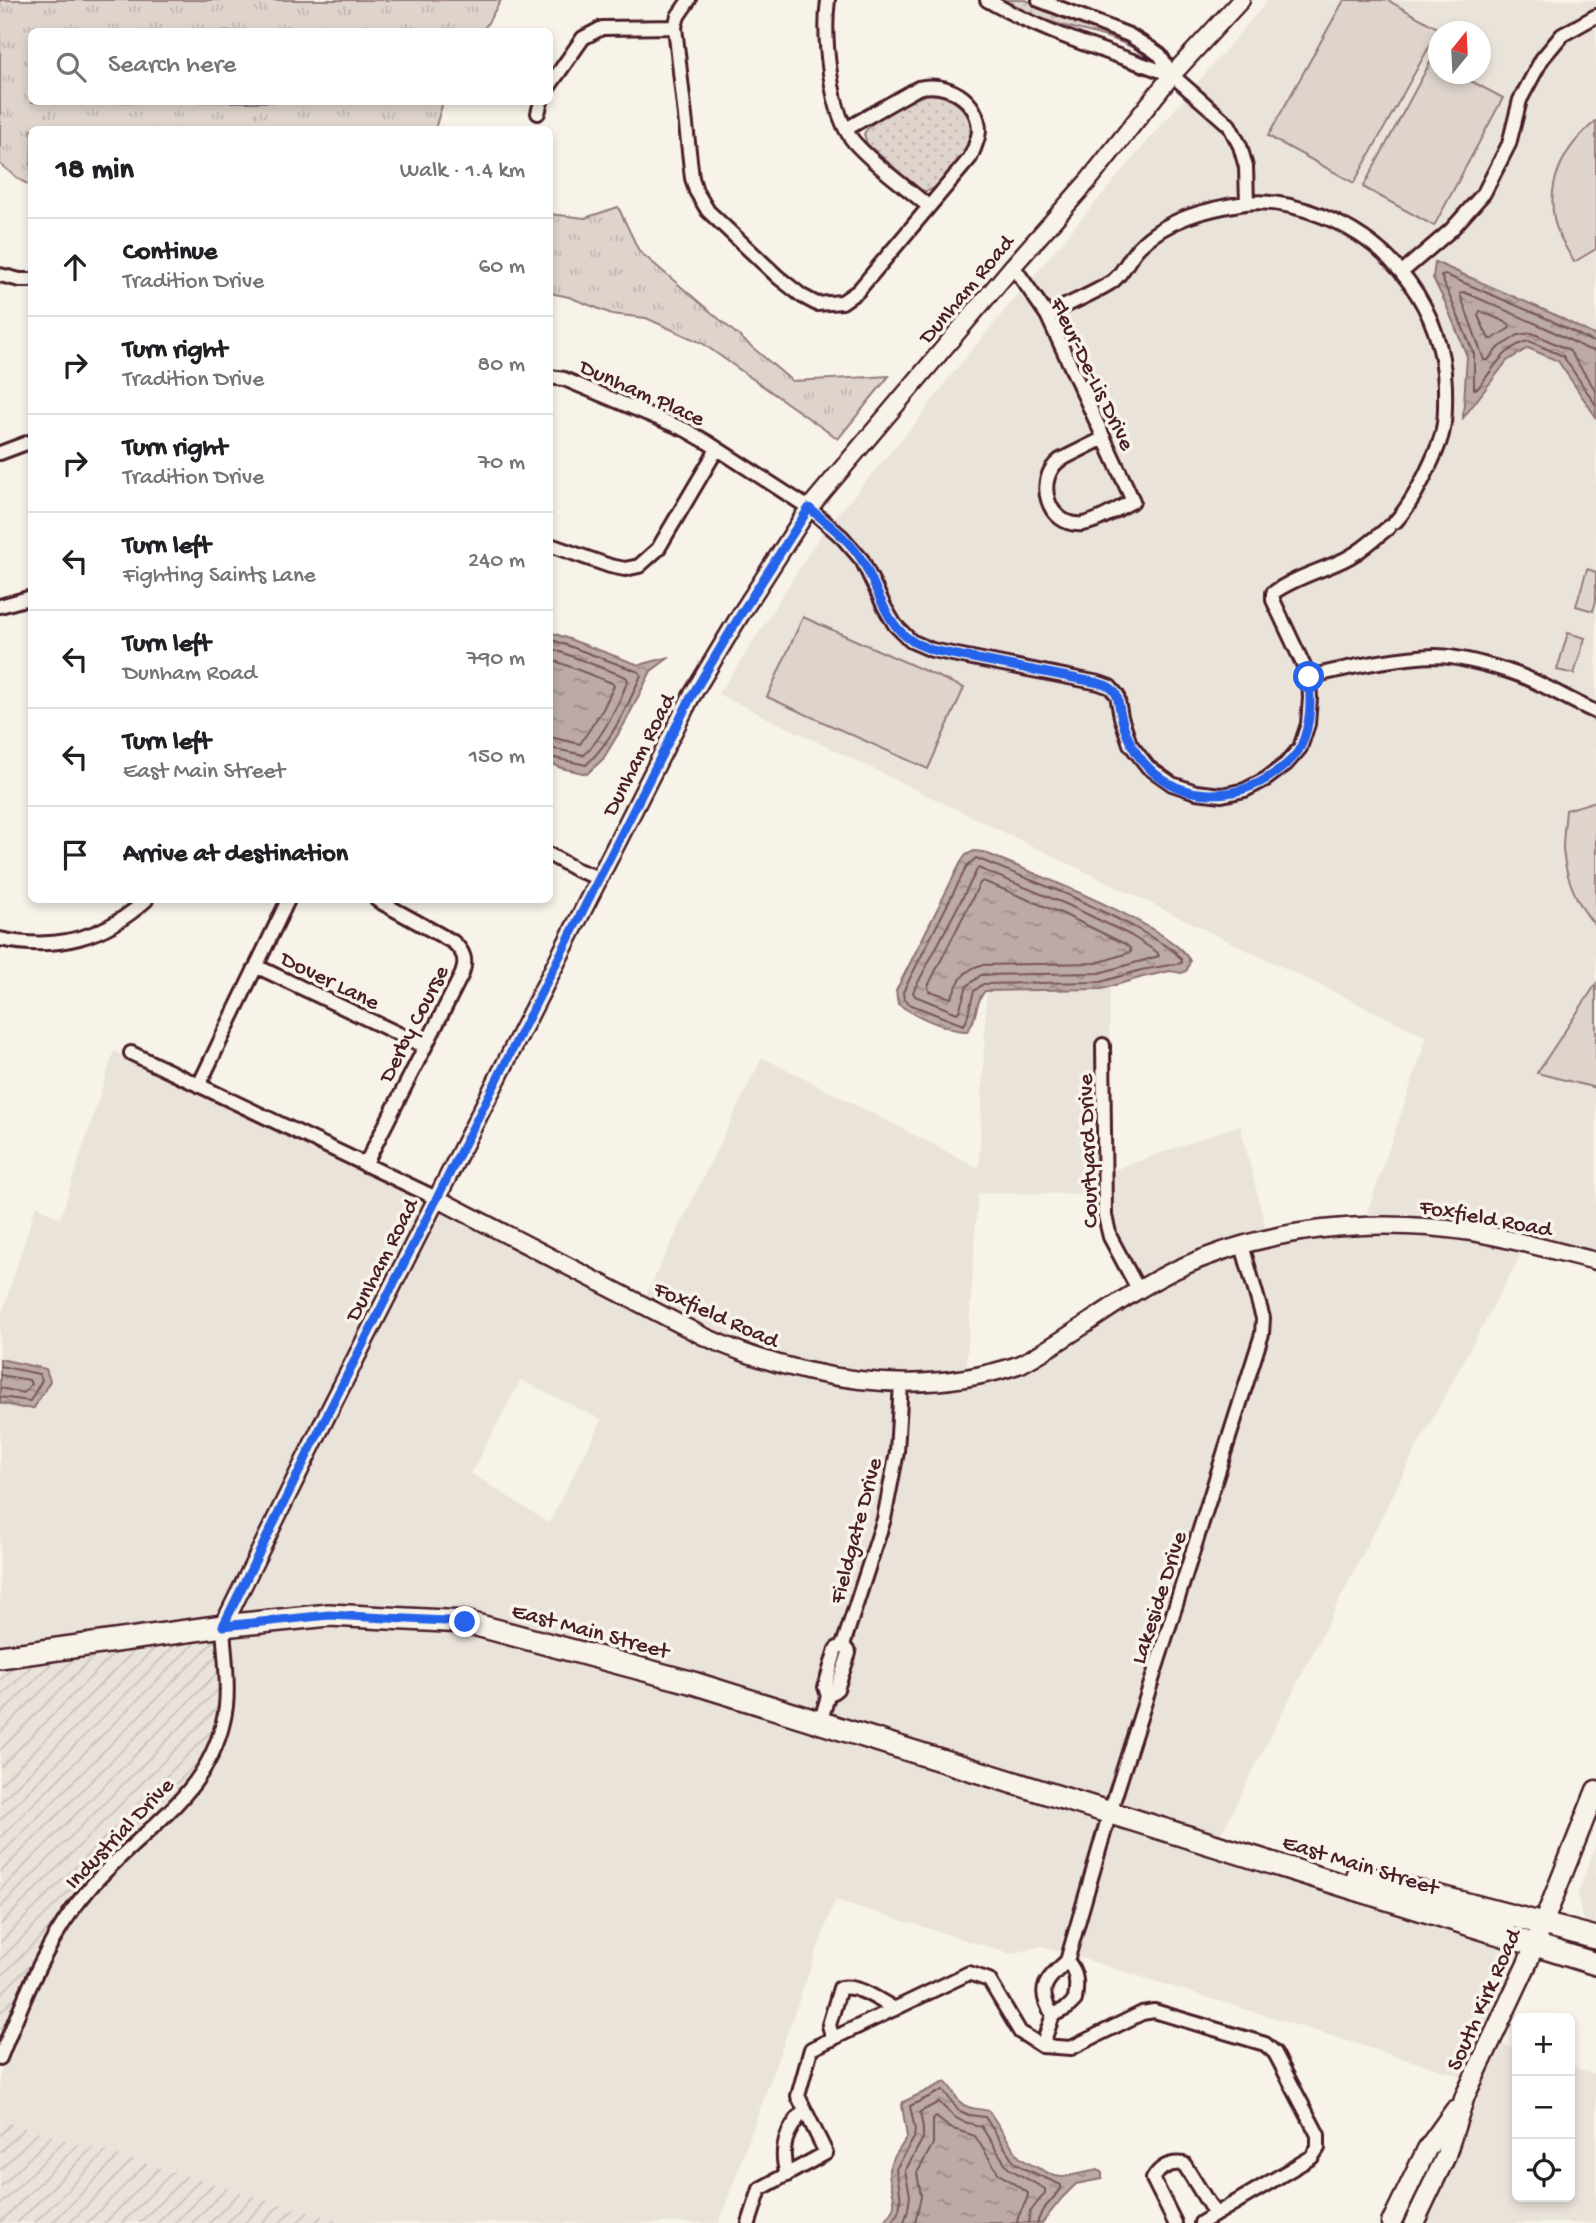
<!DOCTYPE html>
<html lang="en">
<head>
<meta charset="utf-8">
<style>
	body { margin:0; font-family:"Gochi Hand",sans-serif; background:#f2f2f2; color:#202124 }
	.controls { position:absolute; right:21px; bottom:21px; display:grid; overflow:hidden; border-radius:10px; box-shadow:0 4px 10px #0003 }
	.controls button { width:63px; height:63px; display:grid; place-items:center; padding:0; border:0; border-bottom:2px solid #e0e0e0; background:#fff; color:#202124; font:35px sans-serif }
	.compass { position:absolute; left:1428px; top:21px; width:63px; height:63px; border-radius:50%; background:#fff; box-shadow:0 4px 10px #0003; rotate:18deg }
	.stop { position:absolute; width:21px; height:21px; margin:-16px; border:5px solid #2563eb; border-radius:50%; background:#fff }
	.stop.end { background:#2563eb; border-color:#fff; box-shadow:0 2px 7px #0008 }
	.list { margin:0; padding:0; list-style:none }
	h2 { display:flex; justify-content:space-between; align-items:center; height:91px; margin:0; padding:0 28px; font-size:30px }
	h2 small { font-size:23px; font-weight:400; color:#757577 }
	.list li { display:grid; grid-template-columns:46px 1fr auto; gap:21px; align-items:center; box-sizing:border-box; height:98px; padding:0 28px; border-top:2px solid #e0e0e0 }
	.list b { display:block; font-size:26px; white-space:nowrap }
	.list p { margin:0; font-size:23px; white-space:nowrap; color:#757577 }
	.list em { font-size:23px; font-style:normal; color:#757577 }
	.icon { flex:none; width:38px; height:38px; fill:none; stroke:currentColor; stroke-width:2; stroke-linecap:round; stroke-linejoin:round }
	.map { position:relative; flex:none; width:1596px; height:2223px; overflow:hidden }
	.search { position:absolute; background:#fff; box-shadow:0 4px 10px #0003; left:28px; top:28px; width:525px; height:77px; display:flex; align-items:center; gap:18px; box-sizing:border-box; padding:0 24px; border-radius:10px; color:#757577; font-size:26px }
	.panel { position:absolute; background:#fff; box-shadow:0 4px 10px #0003; left:28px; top:126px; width:525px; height:777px; border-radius:10px }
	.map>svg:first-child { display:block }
	.built { fill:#eae3da; fill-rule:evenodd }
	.industrial { fill:url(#industrial-furrows) }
	.grass { fill:url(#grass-dots); stroke:#947a7c; stroke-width:2 }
	.park { fill:url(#park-tufts); stroke:#947a7c; stroke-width:2 }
	.garden { fill:#ded4cc; stroke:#947a7c; stroke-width:2 }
	.water { fill:url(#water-ripples); stroke:#8e7275; stroke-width:2 }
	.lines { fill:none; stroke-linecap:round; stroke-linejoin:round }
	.shore { stroke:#78575d; stroke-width:2 }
	.minor-casing { stroke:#4a1f2b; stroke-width:18 }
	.tertiary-casing { stroke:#4a1f2b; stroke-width:21 }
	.secondary-casing { stroke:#4a1f2b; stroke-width:23 }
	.primary-casing { stroke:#4a1f2b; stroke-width:26 }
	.minor { stroke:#f7f3e8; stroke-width:12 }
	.tertiary { stroke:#f7f3e8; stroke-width:16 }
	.secondary { stroke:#f7f3e8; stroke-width:18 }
	.primary { stroke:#f7f3e8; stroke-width:21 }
	.route { stroke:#2563eb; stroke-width:9 }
	.labels { text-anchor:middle; stroke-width:7; stroke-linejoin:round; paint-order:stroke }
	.street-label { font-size:23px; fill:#4a1f2b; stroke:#f7f3e8 }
</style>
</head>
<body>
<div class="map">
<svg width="1596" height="2223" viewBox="0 0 1596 2223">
	<defs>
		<pattern id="industrial-furrows" width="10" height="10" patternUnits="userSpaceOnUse" patternTransform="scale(1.75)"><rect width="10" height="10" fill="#eae3da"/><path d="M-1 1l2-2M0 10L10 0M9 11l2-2" fill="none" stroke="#cac2bb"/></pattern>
		<pattern id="grass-dots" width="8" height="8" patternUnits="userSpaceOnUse" patternTransform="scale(1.75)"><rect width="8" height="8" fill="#ded4cc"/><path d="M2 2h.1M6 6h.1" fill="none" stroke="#c0b6af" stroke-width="1.8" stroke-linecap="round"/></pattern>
		<pattern id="park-tufts" width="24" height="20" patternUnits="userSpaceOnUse" patternTransform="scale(1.75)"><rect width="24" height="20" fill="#ded4cc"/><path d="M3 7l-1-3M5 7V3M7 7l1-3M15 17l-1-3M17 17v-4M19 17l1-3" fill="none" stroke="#c0b6af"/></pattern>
		<pattern id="water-ripples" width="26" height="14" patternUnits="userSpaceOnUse" patternTransform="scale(1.75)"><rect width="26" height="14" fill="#bcaaa7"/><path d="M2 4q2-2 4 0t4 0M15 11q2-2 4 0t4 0" fill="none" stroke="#9b8a88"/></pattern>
	</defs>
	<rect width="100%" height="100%" fill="#f7f3e8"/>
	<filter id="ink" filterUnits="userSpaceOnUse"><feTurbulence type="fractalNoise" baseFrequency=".0143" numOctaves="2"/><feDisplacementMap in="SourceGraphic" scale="14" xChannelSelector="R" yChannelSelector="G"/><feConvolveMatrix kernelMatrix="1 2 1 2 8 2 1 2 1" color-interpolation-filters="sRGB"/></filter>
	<g filter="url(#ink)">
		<path class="built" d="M1268,0H1596V1252L1522,1235L1424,1218L1365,1219L1427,1037L718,694L734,672L821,534L918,420L948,379L1056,249ZM1438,32H1480V74H1438Z
			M987,977L1110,979L1108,1172L1240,1125L1267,1233L1132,1290L1104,1236L1098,1194L978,1193L966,1374L904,1378L851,1374L765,1356L643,1301L762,1057L979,1168Z
			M114,1051L428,1200L219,1620L0,1653V1320L36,1205L60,1219Z
			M439,1204L755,1363L798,1377L897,1386L893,1450L879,1513L818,1716L465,1617L231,1620ZM521,1380L602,1420L549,1523L471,1473Z
			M1392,1229L1479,1238L1525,1247L1415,1451L1221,1834L1118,1807L1108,1806L826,1720L898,1488L904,1449L908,1389L983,1382L1178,1274L1248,1248L1324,1232Z
			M329,1620L466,1629L726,1700L1527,1949L1463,2077L1042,1946L1011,1954L835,1900L719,2223H345L0,2120V2074L47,1958L90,1894L120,1862L187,1801L208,1771L222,1739L232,1705L223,1626Z
			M1596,1843V1928L1582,1918L1578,1894Z
			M1497,2043L1517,2049V2197H1570V2066L1596,2074V2223H1415Z"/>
		<path class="industrial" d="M217,1631L221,1703L213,1740L200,1766L181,1793L85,1887L0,2045V1661Z
			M0,2120L345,2223H0Z"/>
		<path class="grass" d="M999,0H1026L1070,20L1122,38L1155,58L1153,60C1114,33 1087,34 1045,20C1029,15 1014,8 999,0Z
			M929,94C955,95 980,117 969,145C965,155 940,187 930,190C925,192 925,191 919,189L867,144L864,134C870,120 914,98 929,94Z"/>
		<path class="park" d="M0,0H501L483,31L32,32V102H443L435,129L32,130L31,186L20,180L0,164Z
			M618,207L639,251L792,381L889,376L838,439L702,343L646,318L612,314L569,297L550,293V214L585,218Z"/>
		<path class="garden" d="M1344,0H1387L1439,29L1354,183L1268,136Z
			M1432,59L1438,63V74H1458L1503,98L1434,226L1363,187Z
			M1596,121V249L1574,262C1567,250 1559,237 1555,223C1545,182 1565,146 1596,121Z
			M1587,569L1596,572V601L1593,611L1576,606Z
			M803,617L964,688L928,769L767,697Z
			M1568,633L1585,638L1574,674L1557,670Z
			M1596,801V926C1577,906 1565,876 1563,849C1563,836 1565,823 1566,810Z
			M1596,984V1088L1537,1073Z"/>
		<path class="water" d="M1435,262L1553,314L1596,336V417L1558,361L1528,348L1507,361L1463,418L1467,356L1445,302L1433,278Z
			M550,632L639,665L670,657L651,671L626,721L603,759L587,774L561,768L550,763Z
			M974,851L983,852C1023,869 1173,926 1190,961L1187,970L1182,973L1170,971L1143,977L1102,989L985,991C974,1002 978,1020 967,1031C950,1032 912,1014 898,1004L896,991L961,862L966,855Z
			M0,1359L46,1369L50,1381L34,1408H22L0,1403Z
			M945,2082C953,2088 954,2096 960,2102C968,2110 979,2108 989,2111L1019,2157L1028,2163L1054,2176L1063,2177L1098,2170L1102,2173V2179L1076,2184L1062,2198L1042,2223H881C905,2207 889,2190 889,2171C888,2163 903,2145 907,2137L902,2105L903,2102Z"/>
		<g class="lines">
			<path class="shore" d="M1480,311L1508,323L1510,328L1492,339H1489L1478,316Z
				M1596,342L1591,341L1550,320L1446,275L1441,276L1474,354V389L1478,388C1492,371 1505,345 1529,341L1563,356L1596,405
				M1596,351L1587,349L1546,328L1464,292L1460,294L1484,360H1488L1497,349L1518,335L1532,333L1569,350L1596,391
				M550,639L639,672L641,675C628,706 611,742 586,765L550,757
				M550,648L626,677L628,680C619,704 602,738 584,755L550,748
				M550,659L612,683L614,686L603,709L580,744L550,737
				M976,858L1071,896L1134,927L1173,950L1181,959L1182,963L1141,970L1101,982L983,984L974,991L966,1022L963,1025L909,1004L904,999L903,992L967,866Z
				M978,868L1068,905L1130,935L1157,952L1159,956L1099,973L981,975L967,986L959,1011L957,1013L915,996L913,992Z
				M983,881L1063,914L1125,944L1130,948L1131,952L1097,963L981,965C962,970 958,983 951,998L929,991L928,986L980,883Z
				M0,1366L39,1374L42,1380L30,1401L0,1397
				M0,1375L29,1380L31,1384L24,1393L0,1388
				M892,2223C906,2205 899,2189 896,2169L914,2138L915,2129L910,2106L943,2090L958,2110L969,2115L985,2117L1014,2162L1025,2169L1061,2185V2189L1042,2211L1037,2223
				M904,2223L908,2210L910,2195L905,2171L923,2138V2128L920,2112L939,2102C956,2119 956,2121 981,2126L1008,2168L1045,2189V2193L1030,2212L1028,2223
				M915,2223L921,2196L917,2173L933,2144V2120L936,2117L950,2128L975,2136L999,2174L1028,2193C1028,2203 1018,2211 1017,2223"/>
			<defs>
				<path id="minor" d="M689,0L678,16L675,27L692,178L696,191L708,211L778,277L802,296L817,304L842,302L858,291L970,158C974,149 978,141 979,131C979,99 946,81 918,88L846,129
					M828,0C823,36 830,114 854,142C875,166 904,185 928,206
					M987,0C1044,33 1110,52 1172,75
					M1039,0L1129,35L1153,50L1160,55L1172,75L1229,125L1240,146L1246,167L1247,203
					M550,85L583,38L602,28L675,27
					M538,113L541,102
					M1013,266L1047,315L1133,501C1118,508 1099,522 1082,524C1047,527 1034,479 1060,460L1104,438
					M1402,272L1451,230L1484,193L1509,144L1520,100L1542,59L1562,35L1596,16
					M0,275L20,280H32
					M1047,315C1065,305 1098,292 1113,281C1124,272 1129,257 1139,247C1166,219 1207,209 1245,203C1272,200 1297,206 1322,216C1394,244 1442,309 1445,386C1445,400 1446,415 1443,429C1441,443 1434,456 1428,469C1419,488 1409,507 1395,522
					M550,377L564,379L686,430L707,442L809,508L842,537L862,560L885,608L895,625L911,641L932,650L1099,683L1110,687L1117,695L1121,717L1130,744L1148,767L1172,784L1196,792L1222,795L1245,790L1266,779L1286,764L1300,748L1308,724L1310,698L1309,677L1273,600V593C1292,579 1317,572 1339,562C1358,554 1373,540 1389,527
					M0,453L32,441
					M550,545L610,566L625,569L639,566L658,549L717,449
					M0,606L32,597
					M1309,677C1349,667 1394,657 1436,656C1460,656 1506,669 1529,679C1552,689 1573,702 1596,712
					M550,855L577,870L599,878
					M0,939C55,951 105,938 146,900
					M258,967L424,1046
					M1103,1045L1105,1216L1110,1237L1139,1291
					M131,1053L436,1198
					M199,1085L288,900
					M365,1165L462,974C467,960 464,952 453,942L377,900
					M828,1696L837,1689L849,1653L843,1645
					M820,1723L828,1696L825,1687L836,1649L843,1645L884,1519L897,1452L901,1383
					M1053,2015C1035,1989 1047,1979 1067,1961L1110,1812L1262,1334L1263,1318L1242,1245
					M833,2039L829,2025L840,1988C858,1984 880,2001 895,2009
					M1042,2046L1053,2015L1067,2008L1075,2000C1077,1986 1078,1972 1067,1961
					M0,2058C24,1999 46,1938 89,1889C141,1828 215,1794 226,1706C229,1681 224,1650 223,1626
					M787,2175C779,2148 786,2130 805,2110
					M749,2223L760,2189L826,2153L798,2096L811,2049L969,1973L989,1980L1020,2032L1042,2046L1071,2048L1142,2013L1154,2011L1265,2044L1275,2053L1318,2135V2148L1312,2157L1201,2223
					M1175,2223L1153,2179C1160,2167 1170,2162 1184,2164L1215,2214"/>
				<path id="tertiary" d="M436,1198L703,1336C801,1380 917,1400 1021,1364C1074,1336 1121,1296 1175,1270C1267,1227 1372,1217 1472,1232C1513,1239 1555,1251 1596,1261
					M223,1626L327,1415L691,697L739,617L809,508L1013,266L1089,180L1172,75L1241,0"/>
				<path id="secondary" d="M1391,2223L1427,2149L1455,2110
					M1414,2223L1445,2158L1465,2096L1527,1964L1596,1790"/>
				<path id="primary" d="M0,1657L223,1626L329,1615L465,1622L690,1682L1596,1964
					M1357,1875L1596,1938"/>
			</defs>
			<use href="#minor" class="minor-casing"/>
			<use href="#tertiary" class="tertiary-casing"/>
			<use href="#secondary" class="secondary-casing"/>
			<use href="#primary" class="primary-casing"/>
			<use href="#minor" class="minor"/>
			<use href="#tertiary" class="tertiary"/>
			<use href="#secondary" class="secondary"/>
			<use href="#primary" class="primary"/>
		</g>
	</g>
	<g class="lines" filter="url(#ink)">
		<path class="route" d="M465,1622L329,1615L223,1626L327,1415L691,697L739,617L809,508C828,524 851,541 863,562C878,588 885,624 912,641C918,645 926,647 932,650L1099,683C1106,685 1112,687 1116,694C1119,700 1119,709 1121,715C1125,734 1134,753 1148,767C1183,803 1236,801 1275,773C1285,766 1296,757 1301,746C1311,724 1311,701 1309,677"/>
	</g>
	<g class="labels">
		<g class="street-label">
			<text transform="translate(965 288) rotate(-50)" y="8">Dunham Road</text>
			<text transform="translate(1094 373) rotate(64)" y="8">Fleur-De-Lis Drive</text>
			<text transform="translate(643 391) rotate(24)" y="8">Dunham Place</text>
			<text transform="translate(637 754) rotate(-63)" y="8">Dunham Road</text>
			<text transform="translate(331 979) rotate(26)" y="8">Dover Lane</text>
			<text transform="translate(412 1023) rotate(-63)" y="8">Derby Course</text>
			<text transform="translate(1086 1151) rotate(-92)" y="8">Courtyard Drive</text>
			<text transform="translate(1486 1216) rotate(10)" y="8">Foxfield Road</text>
			<text transform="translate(380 1259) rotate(-63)" y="8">Dunham Road</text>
			<text transform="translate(717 1313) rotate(24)" y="8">Foxfield Road</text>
			<text transform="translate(854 1530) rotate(-75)" y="8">Fieldgate Drive</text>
			<text transform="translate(1157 1597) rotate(-72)" y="8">Lakeside Drive</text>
			<text transform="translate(591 1629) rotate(15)" y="8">East Main Street</text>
			<text transform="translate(118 1832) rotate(-46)" y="8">Industrial Drive</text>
			<text transform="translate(1361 1863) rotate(17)" y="8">East Main Street</text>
			<text transform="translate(1482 1999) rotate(-66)" y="8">South Kirk Road</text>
		</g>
	</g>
</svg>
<div class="controls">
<button>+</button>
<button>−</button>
<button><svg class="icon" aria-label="locate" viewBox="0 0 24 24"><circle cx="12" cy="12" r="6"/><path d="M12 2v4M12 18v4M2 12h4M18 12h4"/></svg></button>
</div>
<svg class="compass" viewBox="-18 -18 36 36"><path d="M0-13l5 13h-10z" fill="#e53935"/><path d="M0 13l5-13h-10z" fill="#757577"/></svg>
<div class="stop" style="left:1309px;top:677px"></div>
<div class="stop end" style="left:465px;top:1622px"></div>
<div class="search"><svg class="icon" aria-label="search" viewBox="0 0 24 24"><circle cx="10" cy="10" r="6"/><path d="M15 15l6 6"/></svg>Search here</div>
<section class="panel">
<h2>18 min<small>Walk · 1.4 km</small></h2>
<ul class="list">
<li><svg class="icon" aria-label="ahead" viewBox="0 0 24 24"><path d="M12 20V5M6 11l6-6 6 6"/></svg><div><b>Continue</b><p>Tradition Drive</p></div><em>60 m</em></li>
<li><svg class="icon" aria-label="right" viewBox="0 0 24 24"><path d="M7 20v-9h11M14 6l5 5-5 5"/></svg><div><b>Turn right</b><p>Tradition Drive</p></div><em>80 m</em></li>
<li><svg class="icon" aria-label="right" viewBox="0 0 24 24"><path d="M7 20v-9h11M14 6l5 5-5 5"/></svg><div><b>Turn right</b><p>Tradition Drive</p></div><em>70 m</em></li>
<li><svg class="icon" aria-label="left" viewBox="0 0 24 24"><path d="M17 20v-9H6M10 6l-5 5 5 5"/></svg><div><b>Turn left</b><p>Fighting Saints Lane</p></div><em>240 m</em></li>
<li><svg class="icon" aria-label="left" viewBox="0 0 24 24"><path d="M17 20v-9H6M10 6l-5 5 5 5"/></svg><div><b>Turn left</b><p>Dunham Road</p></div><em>790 m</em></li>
<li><svg class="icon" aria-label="left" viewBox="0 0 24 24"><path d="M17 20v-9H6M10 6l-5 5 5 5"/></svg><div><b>Turn left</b><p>East Main Street</p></div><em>150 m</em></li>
<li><svg class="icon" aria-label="arrive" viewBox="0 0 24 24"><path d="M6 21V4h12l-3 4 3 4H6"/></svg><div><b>Arrive at destination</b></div></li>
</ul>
</section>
</div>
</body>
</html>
